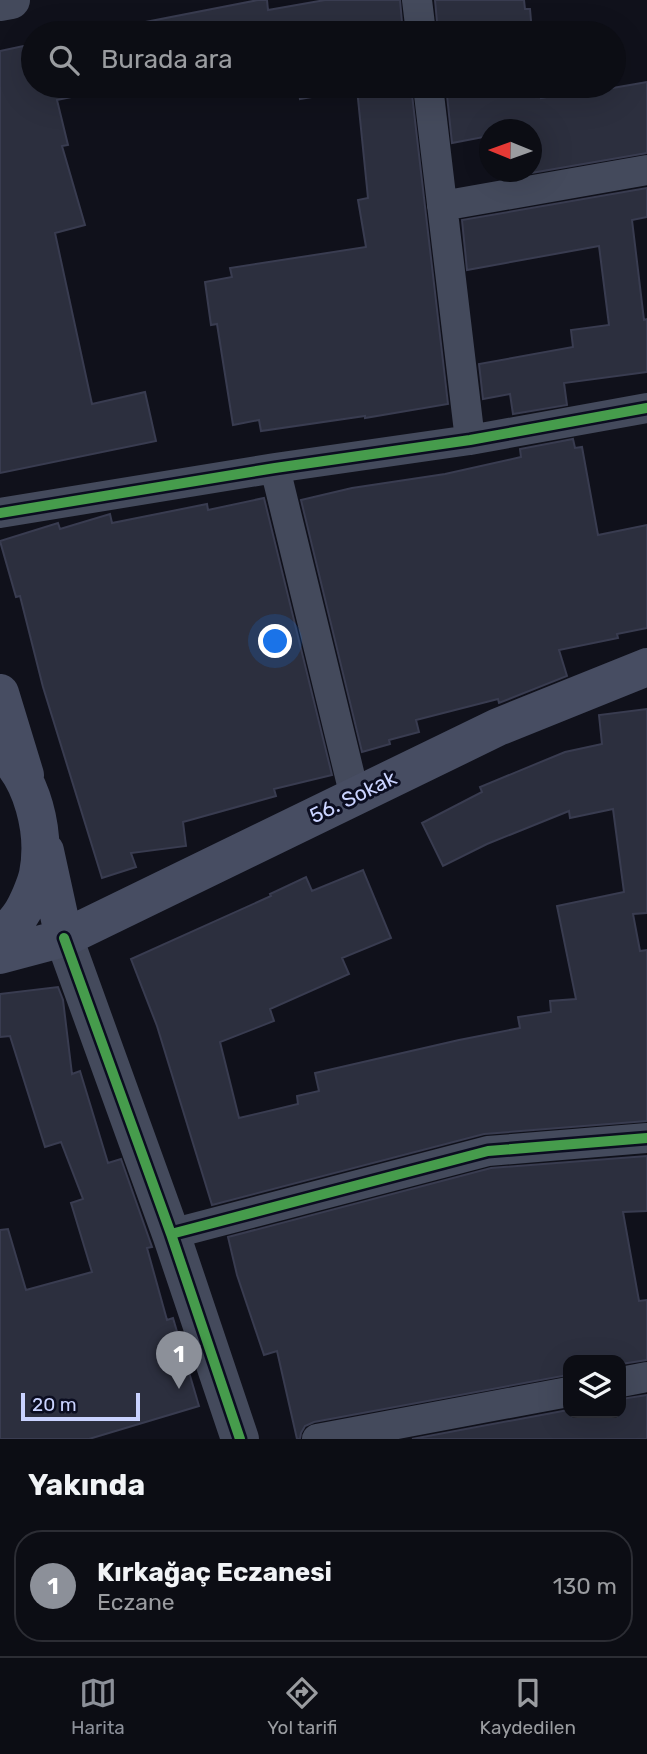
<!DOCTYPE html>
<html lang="tr">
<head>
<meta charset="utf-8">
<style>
	body { margin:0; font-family:Rubik,sans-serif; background:#1a1b22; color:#f1f3f6 }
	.controls { position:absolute; right:21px; bottom:21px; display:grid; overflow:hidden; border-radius:14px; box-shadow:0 7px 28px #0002 }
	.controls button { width:63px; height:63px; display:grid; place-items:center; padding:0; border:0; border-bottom:2px solid #2c2d34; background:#0c0d14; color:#f1f3f6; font:35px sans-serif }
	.compass { position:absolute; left:479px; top:119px; width:63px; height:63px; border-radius:50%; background:#0c0d14; box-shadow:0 7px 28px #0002; rotate:271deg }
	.scale { position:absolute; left:21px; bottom:18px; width:119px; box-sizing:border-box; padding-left:7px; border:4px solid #cad3ff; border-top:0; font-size:19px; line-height:24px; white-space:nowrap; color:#cad3ff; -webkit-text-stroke:5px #0b0d20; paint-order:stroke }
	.you { position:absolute; left:276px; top:642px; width:24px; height:24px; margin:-18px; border:5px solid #fff; border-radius:50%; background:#1a73e8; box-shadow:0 0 0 10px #1a73e833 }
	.badge { display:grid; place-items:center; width:46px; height:46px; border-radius:50%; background:#8c9099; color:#fff; font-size:23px; font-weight:700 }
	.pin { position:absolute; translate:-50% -58px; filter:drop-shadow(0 2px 4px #0008) }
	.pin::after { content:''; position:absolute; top:37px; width:24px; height:21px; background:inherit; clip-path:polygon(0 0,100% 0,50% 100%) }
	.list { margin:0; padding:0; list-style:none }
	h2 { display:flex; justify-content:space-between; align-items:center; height:91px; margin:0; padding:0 28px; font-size:30px }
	h2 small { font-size:23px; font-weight:400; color:#9a9ca0 }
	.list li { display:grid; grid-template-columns:46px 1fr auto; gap:21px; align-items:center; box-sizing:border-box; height:112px; margin:0 14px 14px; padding:0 14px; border:2px solid #2c2d34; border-radius:28px }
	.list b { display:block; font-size:26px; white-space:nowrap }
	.list p { margin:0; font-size:23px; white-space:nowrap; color:#9a9ca0 }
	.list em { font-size:23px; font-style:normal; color:#9a9ca0 }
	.icon { flex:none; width:38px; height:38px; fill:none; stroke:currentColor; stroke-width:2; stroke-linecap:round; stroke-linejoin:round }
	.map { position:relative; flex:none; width:647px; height:1439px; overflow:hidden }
	.search { position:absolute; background:#0c0d14; box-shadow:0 7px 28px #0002; left:21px; right:21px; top:21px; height:77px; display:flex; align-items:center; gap:18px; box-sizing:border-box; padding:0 24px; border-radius:38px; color:#9a9ca0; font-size:26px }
	.sheet { height:217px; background:#0c0d14 }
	nav { display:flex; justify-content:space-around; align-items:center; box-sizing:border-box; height:98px; border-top:2px solid #2c2d34; background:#0c0d14; font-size:19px; color:#9a9ca0 }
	nav a { display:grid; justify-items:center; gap:4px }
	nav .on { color:#8c9099 }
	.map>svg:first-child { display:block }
	.building { fill:#2c2f3e; stroke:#393c50; stroke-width:2 }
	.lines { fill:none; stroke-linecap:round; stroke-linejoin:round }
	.minor { stroke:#444a5c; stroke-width:30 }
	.tertiary { stroke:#444a5c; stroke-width:38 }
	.secondary { stroke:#474d62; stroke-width:38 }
	.cycleway-casing { stroke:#0b0d20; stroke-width:15 }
	.cycleway { stroke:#469c4c; stroke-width:10 }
	.labels { text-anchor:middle; stroke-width:6; stroke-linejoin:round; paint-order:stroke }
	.street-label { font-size:21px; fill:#cad3ff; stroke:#0b0d20 }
</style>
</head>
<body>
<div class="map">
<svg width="647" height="1439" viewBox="0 0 647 1439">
	<rect width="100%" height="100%" fill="#10111b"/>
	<path class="building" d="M258,0H267L268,10L325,0H400L403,33H89Z
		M435,0H524L525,9H530L532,33H438Z
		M33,44V86H152L124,91V86L57,100L68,145L62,146L85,225L55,233L92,404L145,392L156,441L0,473V51Z
		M647,82V153L531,173V129L489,130V136L452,143L446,86H539L541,98L601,87V90Z
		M298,86H411L448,404L365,418V416L261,431L259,420L233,425L217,324L211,325L205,282L232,277L230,268L366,247L358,200L368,198L357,89L300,99Z
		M647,188V217L632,220L644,320L647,319V372L564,383L567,405L513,414L510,394L483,399L479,364L573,347L571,330L609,325L599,246L467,270L462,220Z
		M573,439L575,448L582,447L598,535L647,525V628L617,634L618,638L559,650L567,676L499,703L498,699L416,720L419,732L389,740L390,744L362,752L301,500L352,488L445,474L521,457L520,449Z
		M264,498L332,775L274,789L276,796L183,822L186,846L131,853L136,867L102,878L43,687L20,596L16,597L0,541L58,523L60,529L110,514L112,523L207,504L208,510Z
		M647,709V913L633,914L640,951L647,950V1121L484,1134L212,1205L157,1026L131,959L271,896L270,894L306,877L312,891L363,870L391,938L342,958L349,974L270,1009L274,1021L220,1042L239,1118L298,1104L297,1096L319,1091L315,1073L459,1040L520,1028L518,1017L551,1012L550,1001L576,999L557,906L624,892L613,809L570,818L569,811L487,844L443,866L422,823L482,792L480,787L565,752L602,744L599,715Z
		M58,987L63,1000L72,1074L80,1071L108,1163L121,1159L152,1247L147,1248L167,1320L173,1318L199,1406L89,1439H0V1230L8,1229L26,1290L92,1272L71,1203L83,1199L61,1142L45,1147L10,1036L0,1037V994Z
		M647,1156V1211L623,1212L639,1301L647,1300V1360L621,1364V1360H568V1375L314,1422L305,1426L301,1433L300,1439H297L277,1351L264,1355L237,1275L228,1237L491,1168Z
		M647,1395V1439H412L568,1410V1413H621V1399Z"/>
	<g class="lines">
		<path class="minor" d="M417,0L421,33
			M428,86L470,440
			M442,206L647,170
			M275,468L355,797
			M0,513L275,468L470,440L647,408
			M171,1234L488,1151L647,1138
			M621,1382L647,1377
			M317,1439L568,1392"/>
		<path class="tertiary" d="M0,2L11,0
			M64,938L171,1234L240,1439"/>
		<path class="secondary" d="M0,693L25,775
			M0,750C33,777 46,833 38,874C36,884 27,905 21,914C15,923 7,931 0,939
			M64,938L498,727L647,667
			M0,955L64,938L45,851"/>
		<defs>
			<path id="cycleway" d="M0,513L275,468L470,440L647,408
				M64,938L171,1234L240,1439
				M171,1234L488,1151L647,1138"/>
		</defs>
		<use href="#cycleway" class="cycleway-casing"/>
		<use href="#cycleway" class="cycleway"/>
	</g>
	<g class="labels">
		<g class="street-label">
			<text transform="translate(353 797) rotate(-26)" y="7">56. Sokak</text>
		</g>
	</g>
</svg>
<div class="controls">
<button><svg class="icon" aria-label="layers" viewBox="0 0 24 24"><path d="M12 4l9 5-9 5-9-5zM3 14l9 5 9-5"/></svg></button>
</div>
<svg class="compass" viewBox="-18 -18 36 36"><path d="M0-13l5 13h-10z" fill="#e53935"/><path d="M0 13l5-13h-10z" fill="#9a9ca0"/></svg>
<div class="scale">20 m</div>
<div class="you"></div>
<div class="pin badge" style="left:179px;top:1389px">1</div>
<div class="search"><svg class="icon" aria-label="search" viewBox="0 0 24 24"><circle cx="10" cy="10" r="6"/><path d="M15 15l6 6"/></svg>Burada ara</div>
</div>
<section class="sheet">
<h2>Yakında<small></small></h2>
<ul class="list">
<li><span class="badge">1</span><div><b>Kırkağaç Eczanesi</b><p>Eczane</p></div><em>130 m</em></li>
</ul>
</section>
<nav>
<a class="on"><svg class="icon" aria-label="map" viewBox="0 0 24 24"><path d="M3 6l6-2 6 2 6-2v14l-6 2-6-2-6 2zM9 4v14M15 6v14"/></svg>Harita</a>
<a><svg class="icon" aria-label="directions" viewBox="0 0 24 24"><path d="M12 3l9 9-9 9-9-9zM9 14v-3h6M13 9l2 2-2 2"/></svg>Yol tarifi</a>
<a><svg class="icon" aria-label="saved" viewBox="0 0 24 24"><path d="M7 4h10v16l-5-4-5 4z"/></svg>Kaydedilen</a>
</nav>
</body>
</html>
